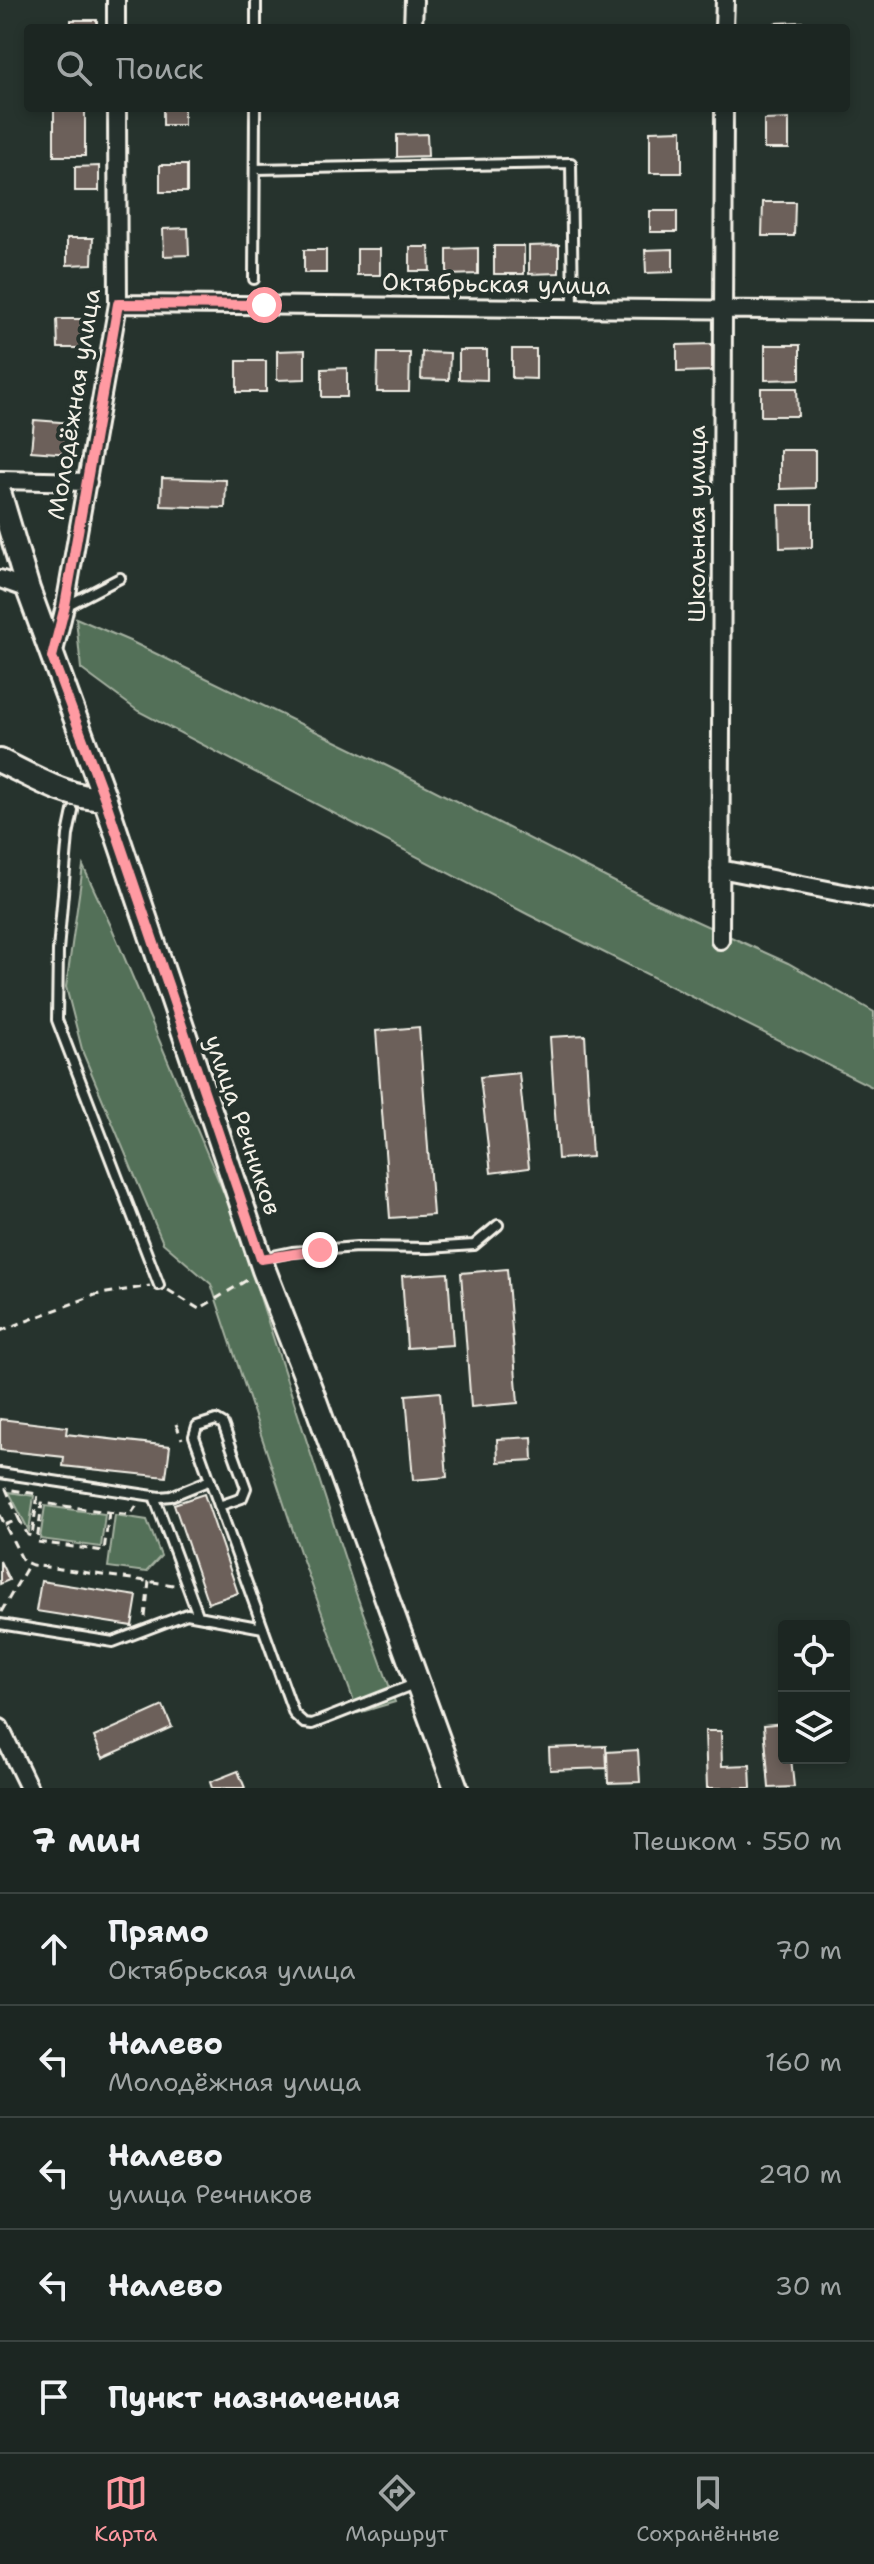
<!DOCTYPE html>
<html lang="ru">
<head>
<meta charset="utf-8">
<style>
	body { margin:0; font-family:"Shantell Sans",sans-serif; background:#252e2a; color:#f1f3f6 }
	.controls { position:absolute; right:24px; bottom:24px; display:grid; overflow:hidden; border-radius:8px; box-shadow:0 4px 12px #0003 }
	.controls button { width:72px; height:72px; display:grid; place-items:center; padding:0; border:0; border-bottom:2px solid #3a4340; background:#1c2622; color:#f1f3f6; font:40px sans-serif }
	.stop { position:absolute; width:24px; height:24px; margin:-18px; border:6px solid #ff9aa2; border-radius:50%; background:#fff }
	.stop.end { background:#ff9aa2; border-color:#fff; box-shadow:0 2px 8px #0008 }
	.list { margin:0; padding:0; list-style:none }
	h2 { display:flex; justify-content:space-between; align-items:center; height:104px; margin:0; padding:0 32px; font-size:34px }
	h2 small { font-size:26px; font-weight:400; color:#a0a5a5 }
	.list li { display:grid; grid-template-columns:52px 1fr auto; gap:24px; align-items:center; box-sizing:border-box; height:112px; padding:0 32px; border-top:2px solid #3a4340 }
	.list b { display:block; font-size:30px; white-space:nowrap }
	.list p { margin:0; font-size:26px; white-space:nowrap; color:#a0a5a5 }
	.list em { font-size:26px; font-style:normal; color:#a0a5a5 }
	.icon { flex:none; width:44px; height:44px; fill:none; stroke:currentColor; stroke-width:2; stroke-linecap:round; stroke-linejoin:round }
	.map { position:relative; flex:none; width:874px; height:1788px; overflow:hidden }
	.search { position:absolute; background:#1c2622; box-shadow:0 4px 12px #0003; left:24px; right:24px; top:24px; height:88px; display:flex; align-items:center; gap:20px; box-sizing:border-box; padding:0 28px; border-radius:8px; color:#a0a5a5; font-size:30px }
	.sheet { height:664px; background:#1c2622 }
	nav { display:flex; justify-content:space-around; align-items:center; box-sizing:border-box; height:112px; border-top:2px solid #3a4340; background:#1c2622; font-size:22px; color:#a0a5a5 }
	nav a { display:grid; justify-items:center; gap:4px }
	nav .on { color:#ff9aa2 }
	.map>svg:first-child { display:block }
	.green { fill:#537058; stroke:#a4b0a0; stroke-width:2 }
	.building { fill:#6c605a; stroke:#f4f1e8; stroke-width:2 }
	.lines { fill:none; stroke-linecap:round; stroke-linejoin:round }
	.lane-casing { stroke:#f4f1e8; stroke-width:14 }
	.street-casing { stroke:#f4f1e8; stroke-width:22 }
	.secondary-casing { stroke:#f4f1e8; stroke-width:28 }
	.path { stroke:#f4f1e8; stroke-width:3; stroke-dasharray:8 6; stroke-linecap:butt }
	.lane { stroke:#26332d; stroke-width:8 }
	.street { stroke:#26332d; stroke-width:16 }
	.secondary { stroke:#26332d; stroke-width:22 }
	.route { stroke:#ff9aa2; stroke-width:10 }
	.labels { text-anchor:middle; stroke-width:8; stroke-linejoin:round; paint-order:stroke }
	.street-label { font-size:24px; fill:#f4f1e8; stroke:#26332d }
</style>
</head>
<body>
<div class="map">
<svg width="874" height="1788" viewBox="0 0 874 1788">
	<rect width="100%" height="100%" fill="#26332d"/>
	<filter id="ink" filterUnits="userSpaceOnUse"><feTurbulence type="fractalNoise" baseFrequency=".0125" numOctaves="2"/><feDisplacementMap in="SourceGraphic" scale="16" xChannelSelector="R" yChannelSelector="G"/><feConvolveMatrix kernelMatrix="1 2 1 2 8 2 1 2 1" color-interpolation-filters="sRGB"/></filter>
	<g filter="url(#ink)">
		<path class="green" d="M76,618L132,642L389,767L652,901L788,963L874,1012V1088L529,915L138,711L81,669Z
			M83,866L111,926L234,1217L356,1593L395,1702L358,1713L300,1552L211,1284L163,1243L83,1053L66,987Z
			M9,1492L34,1496L29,1531Z
			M45,1506L105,1514L101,1547L40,1539Z
			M115,1515L147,1520L161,1556L146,1572L108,1567Z"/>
		<path class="building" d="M71,20H97V28H71Z
			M802,22V28H775V23Z
			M54,108H85V156H54Z
			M163,108H184V125H163Z
			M789,119V149H764V120Z
			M682,130V173H650V131Z
			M427,134L428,156L397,157V135Z
			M160,165H187V192H160Z
			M99,166V191H75V167Z
			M763,202H795L794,236H762Z
			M650,211H677V232H650Z
			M188,228L189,255L164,256L163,229Z
			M67,238H93L92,264L67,265Z
			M559,245V273L529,274V246Z
			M494,246H524V274H494Z
			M410,247H429L430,271H410Z
			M478,248V274L447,275V249Z
			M357,249H380V275H357Z
			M673,249V272L646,273L645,250Z
			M304,250H326V273H304Z
			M57,319H81V348H58Z
			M712,344V371L677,372V345Z
			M765,345H800V379L765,380Z
			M512,349H536V379L512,378Z
			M305,350V379L277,380V351Z
			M459,350H487V380L459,379Z
			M422,352L450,353L449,380L421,379Z
			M378,353H410L409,392H377Z
			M237,361H266V392H237Z
			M347,368V397H322V369Z
			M761,388H797L798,416H761Z
			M34,420L73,423L70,454L31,451Z
			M780,450H815V488L780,489Z
			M162,478L226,480L225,508L161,506Z
			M779,505H812V547L780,548Z
			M419,1027L433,1215L390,1218L376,1031Z
			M585,1035L592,1157L558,1159L550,1037Z
			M519,1073L529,1168L491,1173L480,1077Z
			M507,1269L518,1403L471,1407L461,1273Z
			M448,1273L453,1345L407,1348L402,1276Z
			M440,1392L447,1477L413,1480L406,1395Z
			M0,1419L67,1427L66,1434L170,1446L166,1477L63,1466L64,1457L0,1450Z
			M532,1437L533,1460L498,1462L497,1439Z
			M204,1494L238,1593L208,1603L174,1504Z
			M0,1561L9,1580L0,1584Z
			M41,1581L137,1596L132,1626L36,1611Z
			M163,1706L172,1727L103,1758L94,1737Z
			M784,1723V1758H791L794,1787L769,1788L764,1725Z
			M705,1731H721L722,1766L750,1765L751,1788H707Z
			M606,1746L607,1768L550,1770L549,1748Z
			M638,1750L640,1782L608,1783L607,1752Z
			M238,1771L245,1788H212L210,1782Z"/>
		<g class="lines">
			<defs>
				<path id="lane" d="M256,28V0
					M255,169L571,163L573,309
					M254,279L255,108
					M66,606L120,578
					M73,811L68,835L58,951L57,1020L159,1285
					M263,1258L292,1252L357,1247L429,1248L474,1245L498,1225
					M0,1473L160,1497L171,1496L210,1480
					M154,1496L198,1615
					M219,1506L242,1498L246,1488L223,1424L216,1420L197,1426L194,1436L294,1714L304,1723L312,1724L417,1683
					M0,1624L113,1642L187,1614L263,1628"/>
				<path id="street" d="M116,0V28
					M413,28L414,0
					M724,28L725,0
					M118,304L874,311
					M0,480L88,482
					M0,579L28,589
					M53,656L65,606L118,304L117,108
					M720,869L874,899
					M720,940L724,108
					M0,1728L29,1788"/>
				<path id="secondary" d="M0,495L28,589L105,799L264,1270L314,1398L456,1788
					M0,761C34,777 67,798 105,799"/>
			</defs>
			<use href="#lane" class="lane-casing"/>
			<use href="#street" class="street-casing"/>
			<use href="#secondary" class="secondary-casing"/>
			<path class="path" d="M168,1290L199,1309L247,1280
				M0,1331L95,1295L150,1286
				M176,1424L182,1439
				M109,1512L104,1551L37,1542L42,1503L130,1515L137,1505
				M0,1515L23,1561L32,1565L174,1585
				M5,1525L19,1519L28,1535L32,1536L38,1494L6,1489L19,1519
				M1,1612L29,1564
				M145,1617L149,1581"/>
			<use href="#lane" class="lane"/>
			<use href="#street" class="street"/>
			<use href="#secondary" class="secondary"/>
		</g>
	</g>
	<g class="lines" filter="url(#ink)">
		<path class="route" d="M264,305L118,304L65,606L52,657L105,799L261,1259L320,1250"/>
	</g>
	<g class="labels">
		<g class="street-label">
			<text transform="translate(496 284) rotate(1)" y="8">Октябрьская улица</text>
			<text transform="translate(74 404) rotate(-81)" y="8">Молодёжная улица</text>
			<text transform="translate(697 524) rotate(-90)" y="8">Школьная улица</text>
			<text transform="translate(243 1125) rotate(71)" y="8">улица Речников</text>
		</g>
	</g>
</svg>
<div class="controls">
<button><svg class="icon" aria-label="locate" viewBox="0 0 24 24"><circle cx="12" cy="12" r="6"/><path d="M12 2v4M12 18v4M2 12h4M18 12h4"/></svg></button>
<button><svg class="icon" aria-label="layers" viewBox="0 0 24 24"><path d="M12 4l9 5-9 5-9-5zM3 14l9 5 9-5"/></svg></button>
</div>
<div class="stop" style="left:264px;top:305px"></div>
<div class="stop end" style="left:320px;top:1250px"></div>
<div class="search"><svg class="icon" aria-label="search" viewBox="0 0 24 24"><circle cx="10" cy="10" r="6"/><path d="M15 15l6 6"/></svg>Поиск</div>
</div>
<section class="sheet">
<h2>7 мин<small>Пешком · 550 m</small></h2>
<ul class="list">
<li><svg class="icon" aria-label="ahead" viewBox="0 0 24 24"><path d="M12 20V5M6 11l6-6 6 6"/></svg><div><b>Прямо</b><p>Октябрьская улица</p></div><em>70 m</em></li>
<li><svg class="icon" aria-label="left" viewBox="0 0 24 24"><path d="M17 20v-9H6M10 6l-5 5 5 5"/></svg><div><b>Налево</b><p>Молодёжная улица</p></div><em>160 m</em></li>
<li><svg class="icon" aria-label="left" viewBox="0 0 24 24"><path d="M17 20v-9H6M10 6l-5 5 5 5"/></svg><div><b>Налево</b><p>улица Речников</p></div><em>290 m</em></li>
<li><svg class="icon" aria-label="left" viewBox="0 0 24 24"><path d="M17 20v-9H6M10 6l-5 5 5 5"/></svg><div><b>Налево</b></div><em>30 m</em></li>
<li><svg class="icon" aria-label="arrive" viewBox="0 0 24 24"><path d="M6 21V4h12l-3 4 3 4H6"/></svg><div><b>Пункт назначения</b></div></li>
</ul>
</section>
<nav>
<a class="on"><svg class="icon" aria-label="map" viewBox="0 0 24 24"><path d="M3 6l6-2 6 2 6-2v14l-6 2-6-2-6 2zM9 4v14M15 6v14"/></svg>Карта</a>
<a><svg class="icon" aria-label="directions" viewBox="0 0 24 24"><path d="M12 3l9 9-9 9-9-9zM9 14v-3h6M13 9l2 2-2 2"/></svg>Маршрут</a>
<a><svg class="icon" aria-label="saved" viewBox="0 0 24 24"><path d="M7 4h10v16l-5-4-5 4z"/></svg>Сохранённые</a>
</nav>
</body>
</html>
